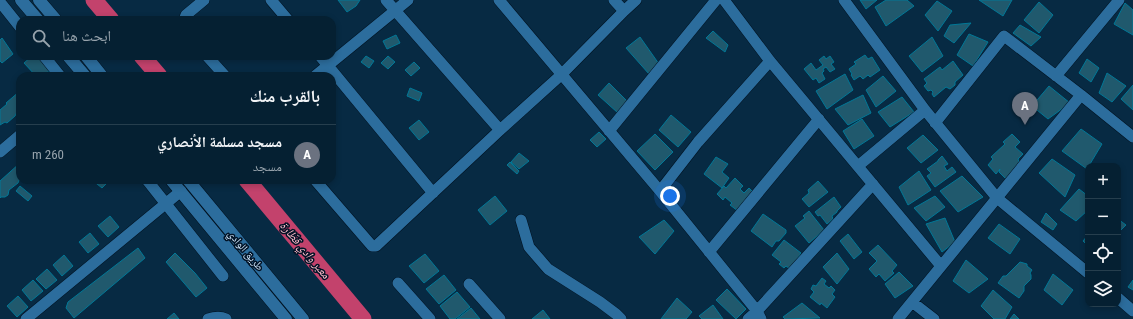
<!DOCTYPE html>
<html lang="ar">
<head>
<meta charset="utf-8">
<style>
	body { margin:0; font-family:"Roboto Condensed","Noto Naskh Arabic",sans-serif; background:#0e283a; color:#f1f3f6; direction:rtl }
	.controls { position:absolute; right:12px; bottom:12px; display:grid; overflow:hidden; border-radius:8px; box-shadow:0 2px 6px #0003 }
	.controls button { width:36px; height:36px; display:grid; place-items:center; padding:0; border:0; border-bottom:1px solid #263e4d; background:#052032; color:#f1f3f6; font:20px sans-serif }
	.you { position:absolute; left:670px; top:196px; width:14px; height:14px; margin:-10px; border:3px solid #fff; border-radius:50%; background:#1a73e8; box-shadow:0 0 0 6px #1a73e833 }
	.badge { display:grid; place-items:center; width:26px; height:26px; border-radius:50%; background:#0b8043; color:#fff; font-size:13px; font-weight:700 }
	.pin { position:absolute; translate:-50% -33px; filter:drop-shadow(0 1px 2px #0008) }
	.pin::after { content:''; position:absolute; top:21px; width:14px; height:12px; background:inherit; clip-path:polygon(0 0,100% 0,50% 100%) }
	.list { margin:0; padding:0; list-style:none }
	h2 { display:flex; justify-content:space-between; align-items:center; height:52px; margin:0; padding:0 16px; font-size:17px }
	h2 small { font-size:13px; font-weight:400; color:#97a3ac }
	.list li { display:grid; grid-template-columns:26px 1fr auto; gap:12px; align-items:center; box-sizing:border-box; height:60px; padding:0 16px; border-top:1px solid #263e4d }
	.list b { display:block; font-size:15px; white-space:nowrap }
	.list p { margin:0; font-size:13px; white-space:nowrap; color:#97a3ac }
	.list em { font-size:13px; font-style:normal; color:#97a3ac }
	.icon { flex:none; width:22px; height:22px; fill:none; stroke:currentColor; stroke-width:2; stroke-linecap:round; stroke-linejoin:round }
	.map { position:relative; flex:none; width:1133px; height:319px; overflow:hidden; direction:ltr }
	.search { position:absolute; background:#052032; box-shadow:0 2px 6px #0003; left:16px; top:16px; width:320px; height:44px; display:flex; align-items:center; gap:10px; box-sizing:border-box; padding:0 14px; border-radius:12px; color:#97a3ac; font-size:15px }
	.panel { position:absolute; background:#052032; box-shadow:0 2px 6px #0003; left:16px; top:72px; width:320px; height:112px; border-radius:12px; direction:rtl }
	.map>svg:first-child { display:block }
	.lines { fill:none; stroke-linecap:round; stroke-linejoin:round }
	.river { stroke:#c3426c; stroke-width:17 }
	.building { fill:#20596d; stroke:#007897 }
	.street-casing { stroke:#011221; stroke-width:12 }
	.secondary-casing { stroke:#011221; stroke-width:13 }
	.street { stroke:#2c6d9d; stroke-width:11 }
	.secondary { stroke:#2c6d9d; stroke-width:12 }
	.labels { text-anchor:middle; stroke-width:3; stroke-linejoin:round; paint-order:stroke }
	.street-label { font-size:11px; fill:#cde6fc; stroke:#001225 }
	.water-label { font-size:12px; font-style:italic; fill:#fcbac9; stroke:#001225 }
</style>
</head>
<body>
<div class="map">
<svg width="1133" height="319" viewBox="0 0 1133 319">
	<rect width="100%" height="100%" fill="#072a43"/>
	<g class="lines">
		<path class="river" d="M94,0L111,20
			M142,56L159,76
			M247,180L363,319"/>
	</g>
	<path class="building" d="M338,0H360L356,6L347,12Z
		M860,0H877L866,9Z
		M886,0H907L914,6L886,26L875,7Z
		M979,0H1012L1003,16Z
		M937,1L952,11L938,31L925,15Z
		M1039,2L1053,15L1039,33L1024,20Z
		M1125,3L1133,10V35L1114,24Z
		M971,23L954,43L944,36L950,25Z
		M1020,25L1041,37L1031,46L1013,33Z
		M713,31L728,45L725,52L706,38Z
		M969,34L988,42L973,66L957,55Z
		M396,35L400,43L387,49L383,41Z
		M640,37L659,64L649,74L626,48Z
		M932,37L943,56L922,72L909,56Z
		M2,38L13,54L2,63L0,61V40Z
		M865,55L868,59L872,57L880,70L870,77L868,75L863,79L860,76L854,80L851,75L852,74L849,69L856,64L854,62Z
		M32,56H37L50,70L43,76H36L24,63Z
		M366,56L374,61L369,68L361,62Z
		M388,56L395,62L388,69L381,63Z
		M824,56L826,59L830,56L834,62L831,64L835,69L830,72L826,67L823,69L824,71L822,73L825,79L819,83L816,78L813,80L804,69L811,63L816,70L823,65L819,60Z
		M1087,59L1099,68L1091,82L1079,73Z
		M953,61L963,75L955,82V85L950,89L946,87L934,97L932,94L933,92L931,90L928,91L924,86L927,83L924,79L940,67L942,70Z
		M414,62L420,68L411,76L405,70Z
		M1107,73L1126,86L1112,102L1099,93Z
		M845,74L853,90L827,109L816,91Z
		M883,76L896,91L876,107L866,90Z
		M609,83L630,104L618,113L598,95Z
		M1133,85V110L1121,99Z
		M1049,86L1070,103L1048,119L1032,106Z
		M410,88L422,93L419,101L407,96Z
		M20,91V109H17V112L15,116L7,123L5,122L0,125V110L7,104L6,103Z
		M863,95L871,113L848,125L835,109Z
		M902,97L914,112L890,127L878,112Z
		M671,115L691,132L678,147L659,130Z
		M862,119L874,136L854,149L843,131Z
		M419,120L429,132L419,140L409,128Z
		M1081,129L1102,144L1087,169L1062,151Z
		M599,132L606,139L597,147L590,140Z
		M655,134L673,152L655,170L637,151Z
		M1012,134L1020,142L1015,147L1023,154L1018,159L1020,164L1006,179L999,172L1000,169L996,174L988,165L993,159L991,157L1005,144L1003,142Z
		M923,135L938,150L921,163L907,148Z
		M519,153L529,161L519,169L511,162Z
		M942,156L948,164L944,166L947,171L952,167L956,172L935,187L927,176L931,173L927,169L938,161V160Z
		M716,157L728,164L722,172L729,178L722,188L704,174Z
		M1052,159L1075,175L1065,197L1039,173Z
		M510,162L519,171L517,174L507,165Z
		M20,163V178L18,183L9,190L8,195L5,197H1L0,198V181Z
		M919,171L931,190L908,205L899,187Z
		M962,176L983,197L958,212L940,191Z
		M735,178L743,186L740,189L744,193L749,188L754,193L738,211L730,205L732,203L725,197L723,200L717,194L724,186L726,188Z
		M92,180H110L102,188Z
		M818,181L828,192L809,207L802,199L809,193L808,190Z
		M20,186L32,196L28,201L16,191Z
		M1079,189L1088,196V210L1076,221L1060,210Z
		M495,196L507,211L490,225L478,210Z
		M935,196L945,207L926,221L914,208Z
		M834,197L841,207L837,211V212L832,216L833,219L827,224L820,215L818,216L815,212Z
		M809,211L824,230L809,243L795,226L805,218L803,216Z
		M1046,213L1057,224L1053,230L1041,222Z
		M763,214L786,230V233L779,241H776L772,247L751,231Z
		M110,216L119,227L108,237L98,226Z
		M945,218L955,242L942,252L926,224Z
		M1118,219L1126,225L1118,233Z
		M664,220L674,231L655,254L639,237Z
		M999,224L1020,239L1010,254L988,238Z
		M90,233L99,244L88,253L79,242Z
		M848,234L862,252L854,259L840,241Z
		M1088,235V246L1083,241Z
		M784,240L801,253L798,258L800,260L790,269L786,266L784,268L779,264L781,262L772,255Z
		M878,245L897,265L892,271L894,273L885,281L879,274L876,277L869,269L877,261L869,253Z
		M138,248L145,258L74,318L66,308L68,302Z
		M175,253L195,273L207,288L196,297L166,262Z
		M837,253L849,269L837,284L823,267Z
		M425,254L439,271L424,283L409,266Z
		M64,255L73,266L62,276L53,265Z
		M966,260L988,279L969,293L953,281Z
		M1020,262L1027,264V266L1032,270L1030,273L1031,275V279L1024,286V291L1019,298L998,283L1003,276H1006Z
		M47,269L57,280L46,289L36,279Z
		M899,272L913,286L895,298L885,284Z
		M1053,274L1073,290L1062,305L1044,290Z
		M444,275L456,290L439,304L426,289Z
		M822,278L826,281L824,284L829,288L831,286L835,290L832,294L835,297L827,308L821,303L820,305L810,297L814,292L811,289L813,285L816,286Z
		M33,280L43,291L31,301L22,290Z
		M1133,280V290L1128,287Z
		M727,289L746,309L736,319L716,300Z
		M993,290L1012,307L1005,319H994L981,306Z
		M457,292L470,307L455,319H450L440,306Z
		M18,296L28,307L17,317L7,306Z
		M677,298L692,312L686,319H661Z
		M802,303L820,318L785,319L783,317Z
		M713,305L723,319H702L699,316Z
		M471,308L480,319H457Z
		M543,310L550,319H532Z
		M174,313L179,319H167Z
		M1014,314L1019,319H1010Z"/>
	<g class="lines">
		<defs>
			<path id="street" d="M271,0L288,20
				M386,0L500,130
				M499,0L660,191L757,311L761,319
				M614,0L624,11
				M724,0L770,61L941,266
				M844,0L925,110L997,198L1088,273
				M0,2L20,27
				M184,20L186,15L204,0
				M44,56L60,76
				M207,56L225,76
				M320,56L433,193
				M315,76L408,0
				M1056,76L1119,0
				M935,123L1004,36L1081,95L1133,137
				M609,131L716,0
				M0,152L20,135
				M858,166L925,110
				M147,180L223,276
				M315,180L372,246H376L500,130L561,75L624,11L636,0
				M660,191L698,142L770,61
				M521,220L529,247L548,269L600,302L616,314L621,319
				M709,252L819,119
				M398,283L430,319
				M469,284L500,319
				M1118,298L1133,311
				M912,302L934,319
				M26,319L181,191
				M208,319C214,317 220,316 226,319
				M748,319L757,311L873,184
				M898,319L1081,95"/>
			<path id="secondary" d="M21,0L38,20
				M39,0L56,20
				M68,56L85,76
				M86,56L102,76
				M171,180L286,319
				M188,180L303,319"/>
		</defs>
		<use href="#street" class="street-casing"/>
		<use href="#secondary" class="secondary-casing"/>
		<use href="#street" class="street"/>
		<use href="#secondary" class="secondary"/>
	</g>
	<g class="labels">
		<g class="street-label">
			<text transform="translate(246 250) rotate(50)" y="4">طريق الوادي</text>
		</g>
		<g class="water-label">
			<text transform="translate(305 250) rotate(50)" y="4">معبر وادي قطّارة</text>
		</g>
	</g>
</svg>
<div class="controls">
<button>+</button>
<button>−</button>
<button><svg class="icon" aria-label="locate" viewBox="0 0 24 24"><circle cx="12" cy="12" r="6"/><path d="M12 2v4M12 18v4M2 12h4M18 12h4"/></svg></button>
<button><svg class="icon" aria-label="layers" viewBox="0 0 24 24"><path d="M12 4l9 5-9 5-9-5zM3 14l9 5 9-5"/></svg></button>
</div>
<div class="you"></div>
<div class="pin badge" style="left:1025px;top:125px;background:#6b7280">A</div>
<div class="search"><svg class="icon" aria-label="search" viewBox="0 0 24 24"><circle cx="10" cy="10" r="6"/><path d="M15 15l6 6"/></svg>ابحث هنا</div>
<section class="panel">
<h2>بالقرب منك<small></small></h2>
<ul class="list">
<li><span class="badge" style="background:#6b7280">A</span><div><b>مسجد مسلمة الأنصاري</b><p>مسجد</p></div><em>260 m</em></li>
</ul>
</section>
</div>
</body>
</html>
